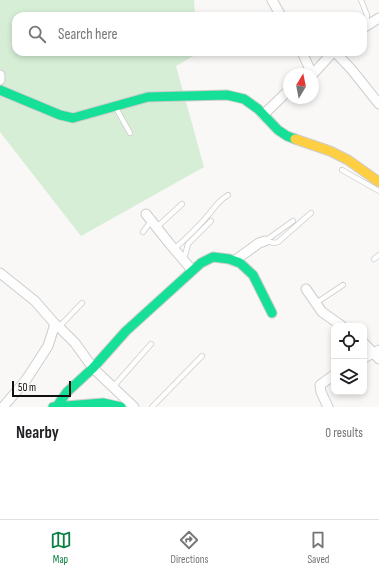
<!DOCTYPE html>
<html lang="en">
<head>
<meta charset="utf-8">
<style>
	body { margin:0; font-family:"Sofia Sans Condensed",sans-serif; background:#f6f6f6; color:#202124 }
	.controls { position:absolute; right:12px; bottom:12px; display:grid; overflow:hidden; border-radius:8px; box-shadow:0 2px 6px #0003 }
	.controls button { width:36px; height:36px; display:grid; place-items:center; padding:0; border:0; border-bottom:1px solid #e0e0e0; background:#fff; color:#202124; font:20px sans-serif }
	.compass { position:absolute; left:283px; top:68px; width:36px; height:36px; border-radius:50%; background:#fff; box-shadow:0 2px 6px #0003; rotate:10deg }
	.scale { position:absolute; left:12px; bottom:10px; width:59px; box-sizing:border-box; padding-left:4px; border:2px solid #10100f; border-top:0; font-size:11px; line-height:14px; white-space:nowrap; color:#10100f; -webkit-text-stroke:3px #faf9f6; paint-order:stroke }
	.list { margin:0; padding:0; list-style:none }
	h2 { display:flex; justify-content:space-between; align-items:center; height:52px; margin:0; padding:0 16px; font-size:17px }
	h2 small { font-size:13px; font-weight:400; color:#757577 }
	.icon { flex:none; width:22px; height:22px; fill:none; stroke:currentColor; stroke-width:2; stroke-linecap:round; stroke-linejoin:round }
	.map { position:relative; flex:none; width:379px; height:407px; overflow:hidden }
	.search { position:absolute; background:#fff; box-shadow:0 2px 6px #0003; left:12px; right:12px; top:12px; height:44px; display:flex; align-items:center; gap:10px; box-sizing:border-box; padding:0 14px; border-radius:12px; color:#757577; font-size:15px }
	.sheet { height:112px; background:#fff }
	nav { display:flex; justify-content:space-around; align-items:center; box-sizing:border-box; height:56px; border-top:1px solid #e0e0e0; background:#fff; font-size:11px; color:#757577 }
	nav a { display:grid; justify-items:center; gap:2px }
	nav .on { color:#0b8043 }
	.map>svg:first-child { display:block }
	.green { fill:#d6eed6 }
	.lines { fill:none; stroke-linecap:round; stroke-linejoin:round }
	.lane-casing { stroke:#cecdcc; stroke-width:6 }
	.street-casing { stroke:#cecdcc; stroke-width:11 }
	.fast-casing { stroke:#cecdcc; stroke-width:11 }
	.slow-casing { stroke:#cecdcc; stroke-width:11 }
	.lane { stroke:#fefefe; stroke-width:4.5 }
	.street { stroke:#fefefe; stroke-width:9 }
	.fast { stroke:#16e098; stroke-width:9 }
	.slow { stroke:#ffcf43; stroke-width:9 }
</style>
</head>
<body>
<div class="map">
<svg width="379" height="407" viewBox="0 0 379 407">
	<rect width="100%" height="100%" fill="#f9f8f7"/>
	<path class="green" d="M0,0H194L195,16H16V52H197V54L176,66L204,167L81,236L0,132Z"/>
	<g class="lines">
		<defs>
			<path id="lane" d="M361,0L367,15L366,25
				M116,108L130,133
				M342,170L379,191
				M157,227L182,204
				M143,232L151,221
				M265,241L275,243L278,242L311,213
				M265,241L293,221
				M174,249C187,238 199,226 210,213C217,204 219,201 228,195
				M184,259L188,244L211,221
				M374,259L379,255
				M316,303L343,285
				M59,327L82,303
				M113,387L151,344
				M152,407L202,356"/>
			<path id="street" d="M272,0L281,16
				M363,28L379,18
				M302,52L312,74
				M335,52L352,70L379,104
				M313,74L333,52
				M0,75V80
				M263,115L289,90
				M146,214L169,243L192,270
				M234,261L259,243L265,241
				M0,273L35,301L55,324L59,327L75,343L93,368L134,407
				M306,289L322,312L342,326
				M364,343L379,359
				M364,358L379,350
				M3,407L26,380L48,346L55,324
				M328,407L321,392L320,385L334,375"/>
			<path id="fast" d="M0,90L60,115L73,118L148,97L227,95L244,99L258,109L278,130L287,136L295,139
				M57,406L67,392L93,368L126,331L201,263L213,257L229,259L240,263L253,275L272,313
				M53,407L103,403L121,407"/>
			<path id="slow" d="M295,139L330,151L348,160L379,182"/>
		</defs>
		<use href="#lane" class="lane-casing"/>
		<use href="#street" class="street-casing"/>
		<use href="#fast" class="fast-casing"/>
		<use href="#slow" class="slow-casing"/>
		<use href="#lane" class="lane"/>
		<use href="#street" class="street"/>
		<use href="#fast" class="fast"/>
		<use href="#slow" class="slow"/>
	</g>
</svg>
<div class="controls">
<button><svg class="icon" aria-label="locate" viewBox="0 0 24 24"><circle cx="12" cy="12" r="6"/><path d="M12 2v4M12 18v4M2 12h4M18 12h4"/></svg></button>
<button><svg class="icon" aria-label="layers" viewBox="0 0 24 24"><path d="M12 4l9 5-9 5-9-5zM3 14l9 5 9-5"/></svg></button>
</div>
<svg class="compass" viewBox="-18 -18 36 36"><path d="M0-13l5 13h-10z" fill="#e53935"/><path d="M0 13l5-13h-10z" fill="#757577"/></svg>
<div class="scale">50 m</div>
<div class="search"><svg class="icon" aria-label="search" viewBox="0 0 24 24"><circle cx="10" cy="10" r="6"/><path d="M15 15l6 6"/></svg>Search here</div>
</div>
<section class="sheet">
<h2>Nearby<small>0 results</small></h2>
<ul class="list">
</ul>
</section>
<nav>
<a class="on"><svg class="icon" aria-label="map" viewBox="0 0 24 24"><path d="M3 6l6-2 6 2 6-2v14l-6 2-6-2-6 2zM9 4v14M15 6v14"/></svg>Map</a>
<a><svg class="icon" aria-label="directions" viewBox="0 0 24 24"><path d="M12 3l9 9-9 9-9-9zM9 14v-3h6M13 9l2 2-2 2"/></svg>Directions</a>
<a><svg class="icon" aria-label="saved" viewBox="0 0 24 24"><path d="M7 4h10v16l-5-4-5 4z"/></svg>Saved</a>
</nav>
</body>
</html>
